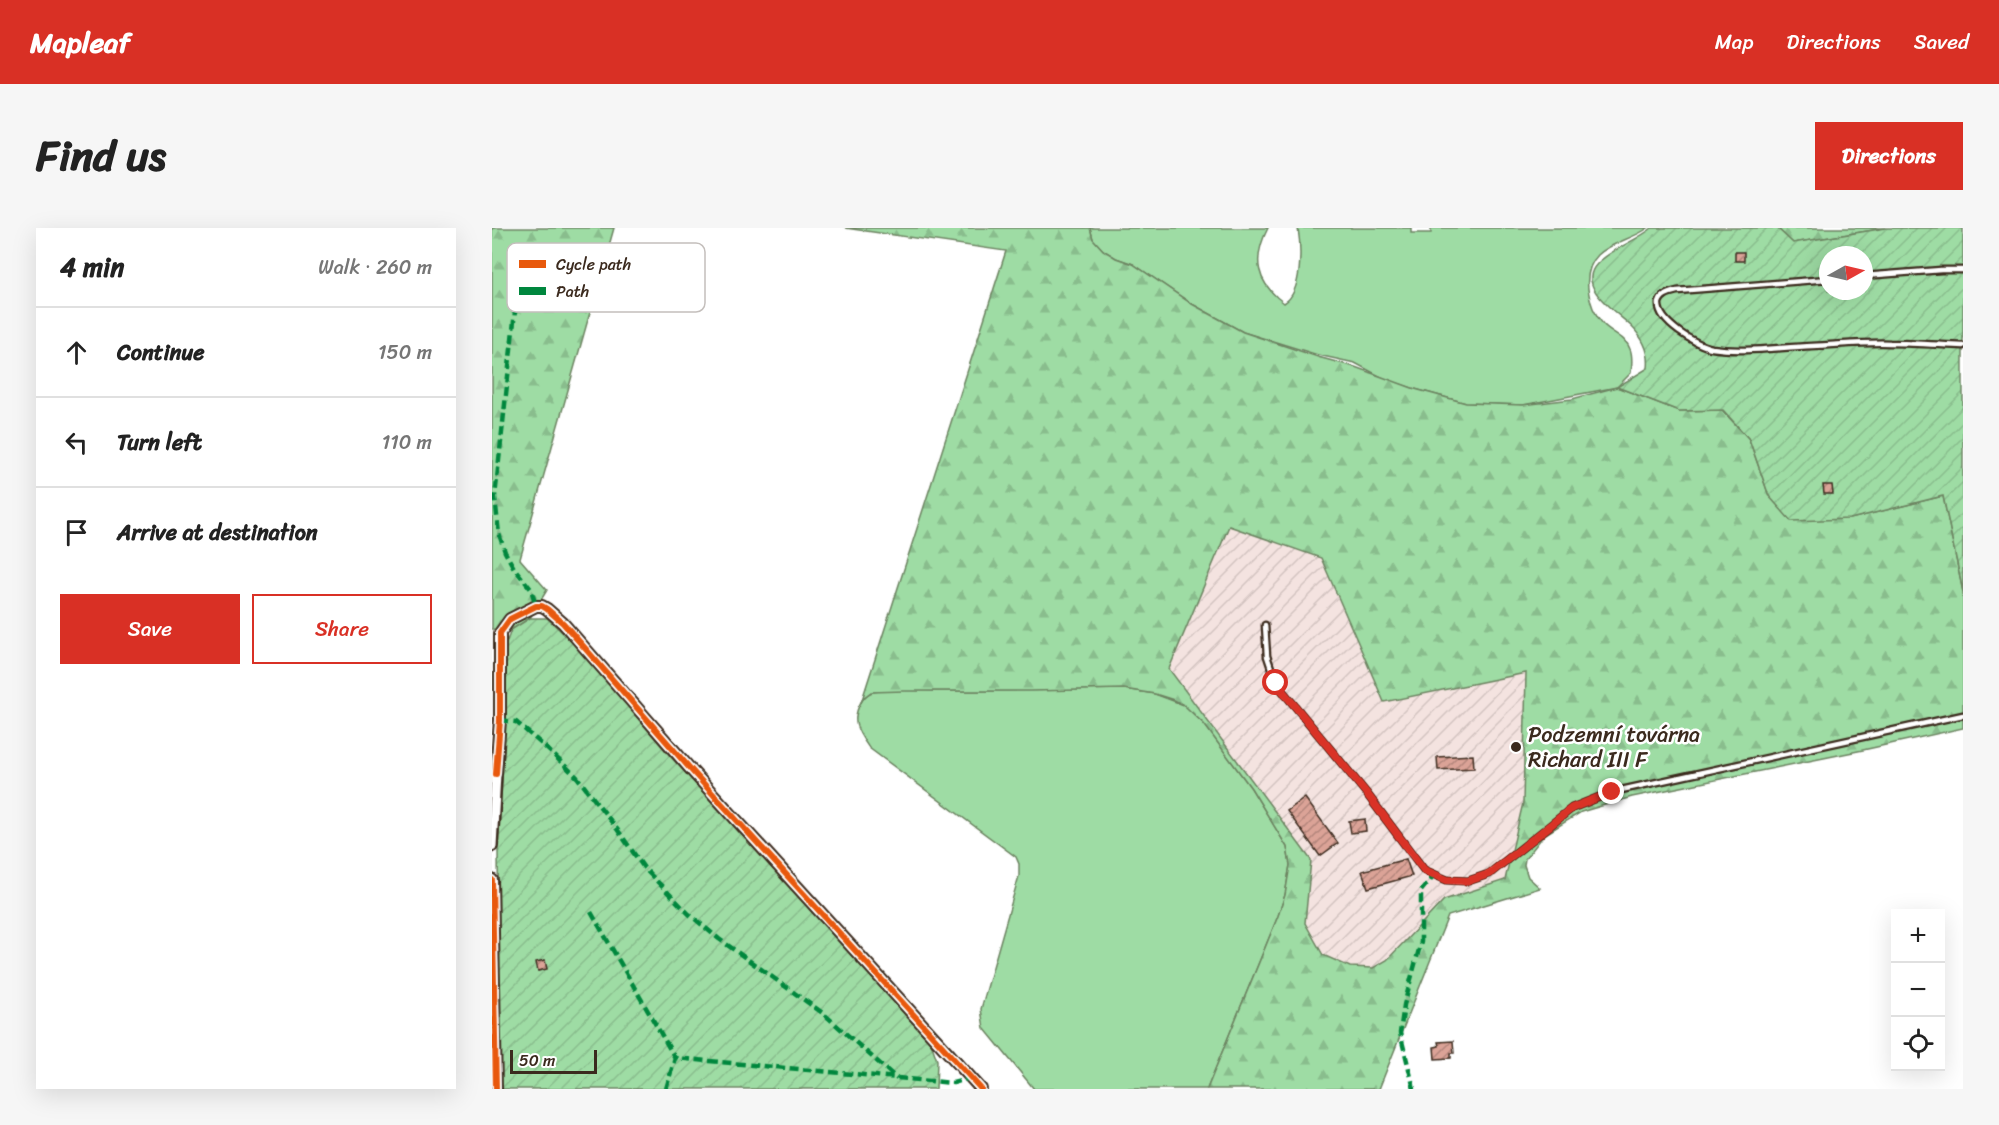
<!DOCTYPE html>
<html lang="en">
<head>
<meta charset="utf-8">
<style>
	body { margin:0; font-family:Sriracha,sans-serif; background:#f6f6f6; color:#222 }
	.controls { position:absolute; right:18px; bottom:18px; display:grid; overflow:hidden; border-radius:0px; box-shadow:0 6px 24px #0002 }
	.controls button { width:54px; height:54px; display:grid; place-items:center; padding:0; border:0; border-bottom:2px solid #e0e0e0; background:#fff; color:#222; font:30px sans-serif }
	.compass { position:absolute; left:1327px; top:18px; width:54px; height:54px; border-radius:50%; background:#fff; box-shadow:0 6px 24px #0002; rotate:82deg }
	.scale { position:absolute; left:18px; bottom:15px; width:87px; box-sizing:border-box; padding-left:6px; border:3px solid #3b2a1e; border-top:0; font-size:16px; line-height:21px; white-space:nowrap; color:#3b2a1e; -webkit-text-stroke:4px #fff; paint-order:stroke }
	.stop { position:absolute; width:18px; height:18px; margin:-14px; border:4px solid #d93025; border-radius:50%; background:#fff }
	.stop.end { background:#d93025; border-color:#fff; box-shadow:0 2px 6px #0008 }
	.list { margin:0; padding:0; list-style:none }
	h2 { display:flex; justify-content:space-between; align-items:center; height:78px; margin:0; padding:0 24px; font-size:26px }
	h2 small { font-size:20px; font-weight:400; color:#767676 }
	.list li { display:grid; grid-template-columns:39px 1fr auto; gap:18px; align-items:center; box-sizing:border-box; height:90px; padding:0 24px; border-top:2px solid #e0e0e0 }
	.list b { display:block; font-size:22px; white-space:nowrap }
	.list em { font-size:20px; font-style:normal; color:#767676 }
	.actions { display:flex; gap:12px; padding:18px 24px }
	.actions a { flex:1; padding:14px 0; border:2px solid #d93025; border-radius:0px; text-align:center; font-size:21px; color:#d93025 }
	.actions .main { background:#d93025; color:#fff }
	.icon { flex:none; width:33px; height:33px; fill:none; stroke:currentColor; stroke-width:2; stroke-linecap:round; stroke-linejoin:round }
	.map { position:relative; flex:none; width:1471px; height:861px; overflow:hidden; border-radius:0px }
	header { display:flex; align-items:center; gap:36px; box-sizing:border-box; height:84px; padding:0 30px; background:#d93025; color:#fff }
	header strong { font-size:28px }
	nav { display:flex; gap:33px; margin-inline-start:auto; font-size:21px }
	.intro { display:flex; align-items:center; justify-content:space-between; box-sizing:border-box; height:144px; padding:0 36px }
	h1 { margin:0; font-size:42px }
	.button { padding:15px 27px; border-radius:0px; background:#d93025; color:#fff; font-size:21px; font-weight:700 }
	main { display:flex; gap:36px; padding:0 36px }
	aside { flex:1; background:#fff; border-radius:0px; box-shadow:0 6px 24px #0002 }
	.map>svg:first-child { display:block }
	.industrial { fill:url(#industrial-furrows) }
	.green { fill:#9edca4; stroke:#6c8361; stroke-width:1.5 }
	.forest { fill:url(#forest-firs); stroke:#6c8361; stroke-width:1.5; fill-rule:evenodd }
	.garden { fill:url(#garden-furrows); stroke:#6c8361; stroke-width:1.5; fill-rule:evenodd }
	.building { fill:url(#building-hatch); stroke:#3b2a1e; stroke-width:1.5 }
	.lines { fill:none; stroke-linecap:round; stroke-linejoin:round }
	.lane-casing { stroke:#3b2a1e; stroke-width:9 }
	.street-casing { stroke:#3b2a1e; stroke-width:14 }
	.lane { stroke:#fff; stroke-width:4.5 }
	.street { stroke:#fff; stroke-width:9 }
	.quiet { stroke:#00873e; stroke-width:4.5; stroke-dasharray:9 4.5; stroke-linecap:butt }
	.cycleway-casing { stroke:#fff; stroke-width:10 }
	.cycleway { stroke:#e8590c; stroke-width:6 }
	.route { stroke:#d93025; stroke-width:8 }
	.poi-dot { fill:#3b2a1e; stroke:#fff; stroke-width:2 }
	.labels { text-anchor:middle; stroke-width:5; stroke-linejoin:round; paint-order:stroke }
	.poi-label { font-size:22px; fill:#3b2a1e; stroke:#fff; text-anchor:start }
	.key { fill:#fff; stroke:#c4bfbc; stroke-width:1.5 }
	.key-label { font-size:16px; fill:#3b2a1e }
</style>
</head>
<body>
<header>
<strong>Mapleaf</strong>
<nav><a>Map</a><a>Directions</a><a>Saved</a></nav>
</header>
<div class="intro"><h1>Find us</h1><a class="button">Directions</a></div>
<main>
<aside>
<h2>4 min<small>Walk · 260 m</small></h2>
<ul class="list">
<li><svg class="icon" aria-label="ahead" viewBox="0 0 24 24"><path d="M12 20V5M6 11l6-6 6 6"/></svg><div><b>Continue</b></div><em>150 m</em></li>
<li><svg class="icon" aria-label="left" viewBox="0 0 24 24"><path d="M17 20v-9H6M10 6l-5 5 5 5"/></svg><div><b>Turn left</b></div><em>110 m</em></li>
<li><svg class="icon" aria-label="arrive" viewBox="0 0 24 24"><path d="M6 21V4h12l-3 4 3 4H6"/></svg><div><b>Arrive at destination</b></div></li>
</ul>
<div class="actions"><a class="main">Save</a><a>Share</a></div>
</aside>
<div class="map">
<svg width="1471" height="861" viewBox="0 0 1471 861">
	<defs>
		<pattern id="industrial-furrows" width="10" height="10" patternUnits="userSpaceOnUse" patternTransform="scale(1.5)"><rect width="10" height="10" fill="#f4e3e0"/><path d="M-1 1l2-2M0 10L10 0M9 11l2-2" fill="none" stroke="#d2c3c0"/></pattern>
		<pattern id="forest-firs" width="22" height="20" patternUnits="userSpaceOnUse" patternTransform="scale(1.5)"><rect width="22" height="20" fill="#9edca4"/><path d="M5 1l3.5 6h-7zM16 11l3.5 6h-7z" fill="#89bd8d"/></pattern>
		<pattern id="garden-furrows" width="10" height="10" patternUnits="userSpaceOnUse" patternTransform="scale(1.5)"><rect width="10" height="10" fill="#9edca4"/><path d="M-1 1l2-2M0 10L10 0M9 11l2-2" fill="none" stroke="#89bd8d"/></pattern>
		<pattern id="building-hatch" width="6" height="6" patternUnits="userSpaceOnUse" patternTransform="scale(1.5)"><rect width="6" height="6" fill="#dba397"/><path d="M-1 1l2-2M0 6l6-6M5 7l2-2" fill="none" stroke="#b3857b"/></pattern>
	</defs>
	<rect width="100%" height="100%" fill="#fff"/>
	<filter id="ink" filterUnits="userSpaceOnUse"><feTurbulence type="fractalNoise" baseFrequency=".0167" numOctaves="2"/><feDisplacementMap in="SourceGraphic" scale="12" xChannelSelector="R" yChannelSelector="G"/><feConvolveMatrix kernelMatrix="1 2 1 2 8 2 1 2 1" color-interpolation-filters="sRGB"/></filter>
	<g filter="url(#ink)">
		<path class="industrial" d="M737,298L829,330L892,474L1034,445L1031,575L1013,652L952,672L895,732L881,740L858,739L831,727L813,695L819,632L677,441Z"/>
		<path class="green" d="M598,0H776C760,31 764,54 792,75C811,64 809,19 806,0H919V5H939V0H1156C1141,11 1119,14 1106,27C1088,45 1096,79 1111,96C1119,105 1134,109 1138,121C1141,128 1140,137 1139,145L1125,159L1031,177L974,175L923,161L893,151L863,135L826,127L751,104L700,76L641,36L624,30L611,22L601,11Z
			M632,461L663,466L692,477L712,496L759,560L795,619L798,637L793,667L786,688L715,861H542L492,800L489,781L527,648V636L524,629L377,520C366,504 358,493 369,474C371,471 374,467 378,465C390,460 437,463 452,463C512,463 572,462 632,461Z"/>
		<path class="forest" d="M0,0H122L28,331L55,362L38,390L19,402L0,401Z
			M353,0H598L601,11L611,22L624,30L641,36L700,76L751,104L826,129L863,139L923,161L974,175L1031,177L1080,171L1125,159L1187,183L1230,182L1257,211L1277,268L1358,291L1451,268L1471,364V500L1371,522L1140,569L1089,584L1052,607L1033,631L1032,637L1036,649L1048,660L956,688L887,861H715L786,688L793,667L798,637L795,619L759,560L712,496L692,477L682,472L663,466L632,461L539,463H412L379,464L371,470L369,475L514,23ZM737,298L829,330L892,474L1034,445L1031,575L1013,652L952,672L895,732L881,740L858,739L831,727L813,695L819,632L677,441Z
			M1285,0H1394L1301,15Z"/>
		<path class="garden" d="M1160,0H1285L1301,15L1394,0H1471V364L1451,268L1358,291L1299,293L1277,268L1257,211L1231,182L1187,183L1125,159L1156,140C1158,124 1150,109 1139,98C1126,85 1083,59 1105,36C1120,20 1143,14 1160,0ZM1336,27H1372V63H1336Z
			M38,390H55L85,418L178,528L439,815L445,832L444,861H8L6,619L13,501L11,424L19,402Z"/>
		<path class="building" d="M1243,24H1252V33H1243Z
			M1331,257H1340L1341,266H1332Z
			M981,527L982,540L946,542L945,529Z
			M813,570L846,615L828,628L795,583Z
			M873,591L874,603L859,605L857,593Z
			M914,631L920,648L876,660L870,643Z
			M53,732L55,741L46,743L44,734Z
			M961,813L962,825H959V830L943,831L942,819L947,818L946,814Z"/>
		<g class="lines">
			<defs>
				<path id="lane" d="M1372,48L1449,42H1471
					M1336,51L1185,63C1177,65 1169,67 1167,75C1165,94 1204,117 1220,120C1252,125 1287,119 1320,118C1346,117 1372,114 1398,115C1422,115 1447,117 1471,118
					M773,397L775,428L784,455L875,566L932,642L955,652L976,653L997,646L1080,580L1120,564L1471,487"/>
				<path id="street" d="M0,546H4L0,618
					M4,546L8,492V405L18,391L44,378H50L55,381L71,395L201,544L489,861
					M0,652L4,861"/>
			</defs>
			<use href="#lane" class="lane-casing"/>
			<use href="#street" class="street-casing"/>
			<use href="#lane" class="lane"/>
			<use href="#street" class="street"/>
			<path class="quiet" d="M25,65L3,269L7,306L13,324L22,340L39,361L44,378
				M8,492L24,494L53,519L85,549L125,601L152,640L197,686L227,711L332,786L405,851
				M99,684L183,830L461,855L478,850
				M174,861L183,830
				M922,861L908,805L912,777L929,714V663L942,647"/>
			<defs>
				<path id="cycleway" d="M4,546L8,492V405L18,391L44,378H50L55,381L71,395L201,544L489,861
					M0,652L4,861"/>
			</defs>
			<use href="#cycleway" class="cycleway-casing"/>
			<use href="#cycleway" class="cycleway"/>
		</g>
	</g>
	<g class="lines" filter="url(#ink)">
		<path class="route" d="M784,455L875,566L932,642L955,652L976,653L997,646L1080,580L1120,564"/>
	</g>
	<circle class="poi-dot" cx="1024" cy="519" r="6"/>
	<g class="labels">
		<g class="poi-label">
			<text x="1036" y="514">Podzemní továrna<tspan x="1036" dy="25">Richard III F</tspan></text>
		</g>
	</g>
	<rect x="15" y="15" width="198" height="69" rx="9" class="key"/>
	<rect x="27" y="32" width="27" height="8" fill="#e8590c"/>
	<rect x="27" y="59" width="27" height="8" fill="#00873e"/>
	<g class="key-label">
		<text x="64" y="42">Cycle path</text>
		<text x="64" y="69">Path</text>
	</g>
</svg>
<div class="controls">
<button>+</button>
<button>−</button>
<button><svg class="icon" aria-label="locate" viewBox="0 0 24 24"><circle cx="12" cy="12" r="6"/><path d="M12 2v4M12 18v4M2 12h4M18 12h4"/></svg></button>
</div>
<svg class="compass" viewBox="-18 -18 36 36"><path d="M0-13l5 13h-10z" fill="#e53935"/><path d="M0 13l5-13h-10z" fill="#767676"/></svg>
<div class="scale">50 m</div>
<div class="stop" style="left:784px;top:455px"></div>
<div class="stop end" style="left:1120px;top:564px"></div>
</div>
</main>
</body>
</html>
